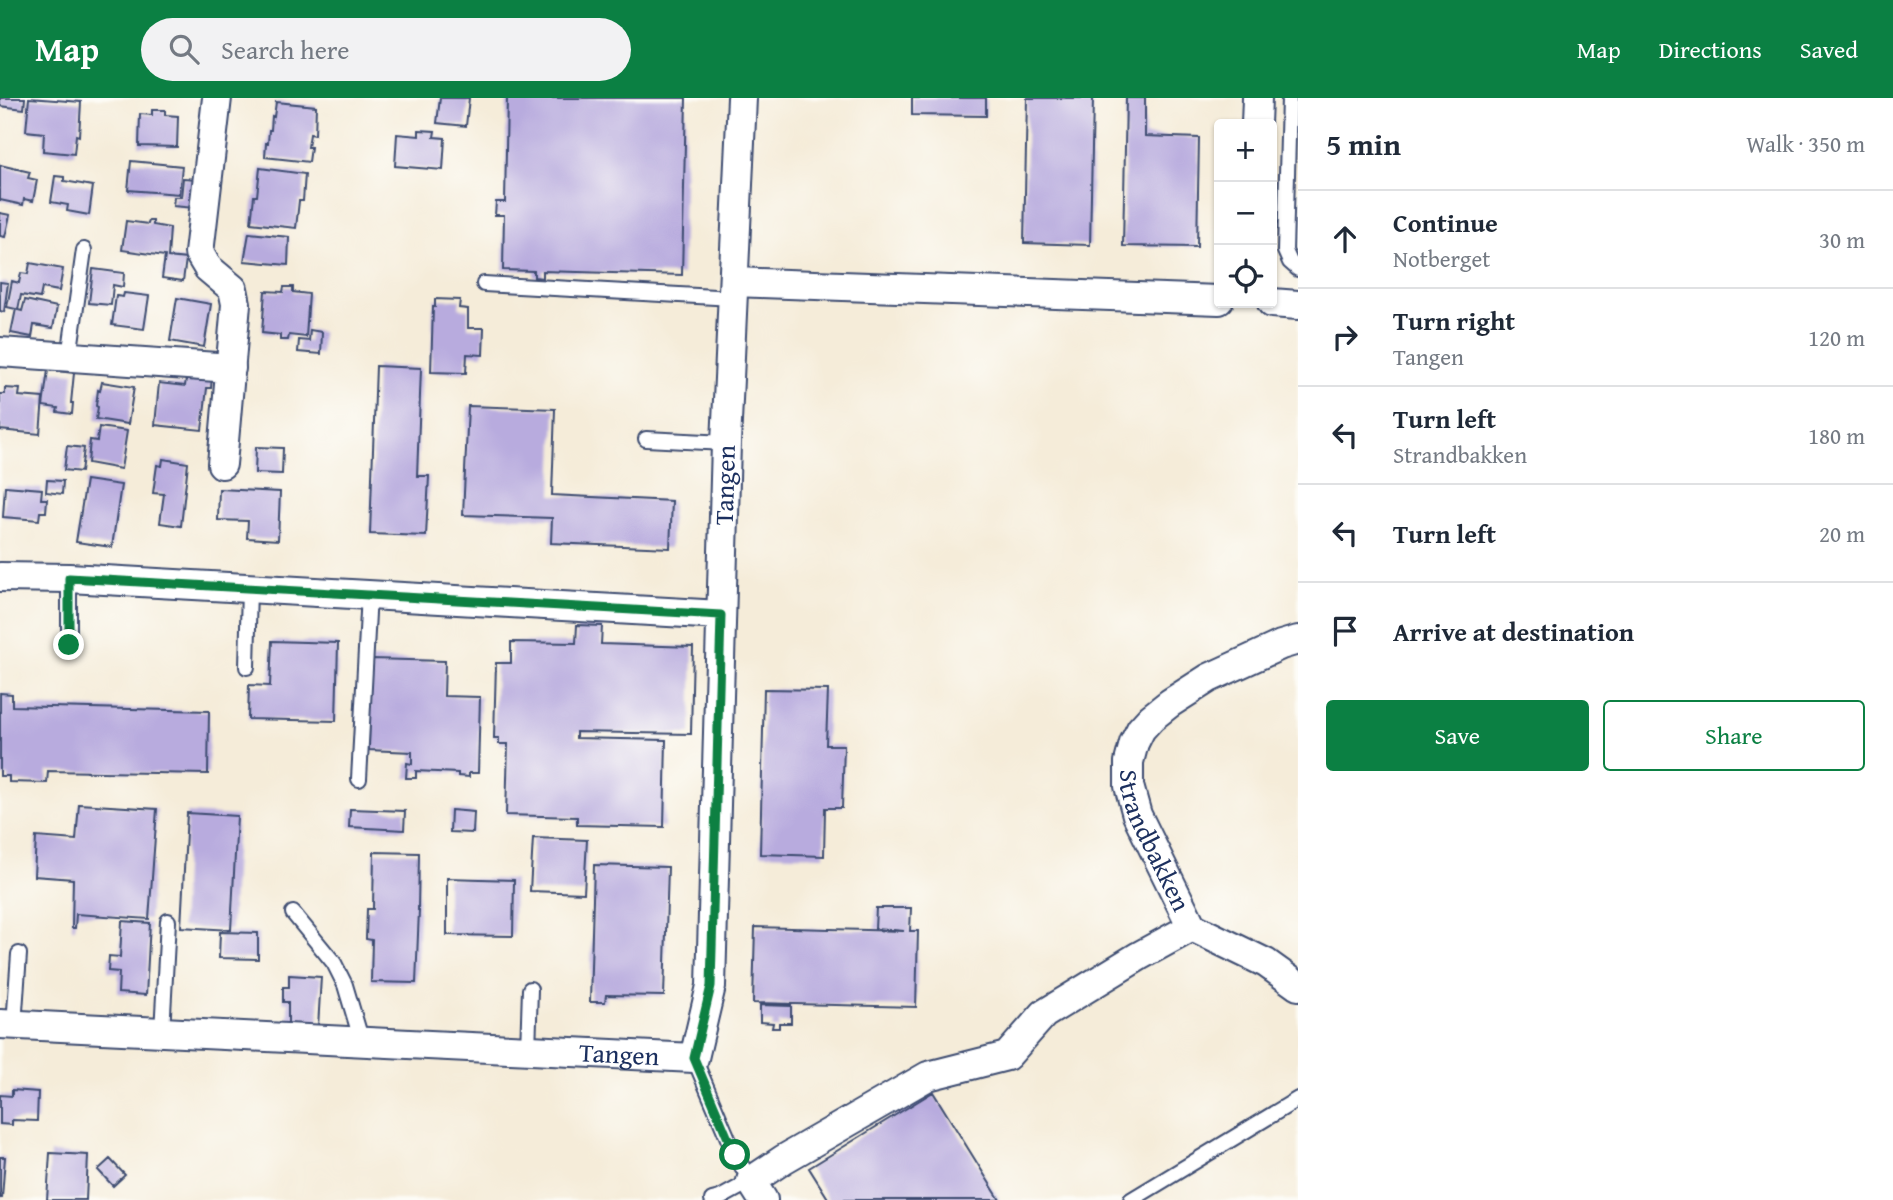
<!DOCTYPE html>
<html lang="en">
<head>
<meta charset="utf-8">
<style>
	body { margin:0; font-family:"Gentium Book Plus",serif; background:#f2f2f3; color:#1f2937 }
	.controls { position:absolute; right:21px; top:21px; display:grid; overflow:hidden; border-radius:7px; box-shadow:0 2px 5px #0004 }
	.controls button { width:63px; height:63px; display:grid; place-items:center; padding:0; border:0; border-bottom:2px solid #e0e1e3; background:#fff; color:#1f2937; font:35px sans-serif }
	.stop { position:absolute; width:21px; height:21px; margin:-16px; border:5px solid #0b8043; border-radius:50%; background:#fff }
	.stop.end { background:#0b8043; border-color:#fff; box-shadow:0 2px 7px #0008 }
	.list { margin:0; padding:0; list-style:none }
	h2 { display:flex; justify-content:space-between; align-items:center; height:91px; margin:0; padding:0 28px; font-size:30px }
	h2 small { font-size:23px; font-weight:400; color:#747a83 }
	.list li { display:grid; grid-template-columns:46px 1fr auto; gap:21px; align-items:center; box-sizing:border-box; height:98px; padding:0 28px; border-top:2px solid #e0e1e3 }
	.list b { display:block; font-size:26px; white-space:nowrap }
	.list p { margin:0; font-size:23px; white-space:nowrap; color:#747a83 }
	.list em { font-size:23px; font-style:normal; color:#747a83 }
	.actions { display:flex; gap:14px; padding:21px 28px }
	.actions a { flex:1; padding:16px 0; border:2px solid #0b8043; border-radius:7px; text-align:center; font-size:24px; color:#0b8043 }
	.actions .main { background:#0b8043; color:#fff }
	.icon { flex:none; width:38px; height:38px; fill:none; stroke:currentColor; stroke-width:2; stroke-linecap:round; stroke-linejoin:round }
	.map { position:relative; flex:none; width:1298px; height:1102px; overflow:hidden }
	header { display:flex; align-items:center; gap:42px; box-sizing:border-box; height:98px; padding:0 35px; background:#0b8043; color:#fff }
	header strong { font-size:33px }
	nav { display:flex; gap:38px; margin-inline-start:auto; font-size:24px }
	.search { width:490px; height:63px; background:#f2f2f3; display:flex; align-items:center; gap:18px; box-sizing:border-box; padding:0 24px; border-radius:38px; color:#747a83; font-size:26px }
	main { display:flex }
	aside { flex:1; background:#fff }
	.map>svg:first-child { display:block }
	.building { fill:#b8abde }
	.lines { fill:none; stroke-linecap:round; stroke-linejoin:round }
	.service-casing { stroke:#3c4b70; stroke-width:18 }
	.minor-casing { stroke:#3c4b70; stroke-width:32 }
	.service { stroke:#fff; stroke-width:14 }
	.minor { stroke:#fff; stroke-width:28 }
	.route { stroke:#0b8043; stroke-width:9 }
	.labels { text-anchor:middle; stroke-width:7; stroke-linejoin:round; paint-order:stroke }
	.street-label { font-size:26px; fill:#1b2f5e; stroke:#fdfcf7 }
</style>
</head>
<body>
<header>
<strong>Map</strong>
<div class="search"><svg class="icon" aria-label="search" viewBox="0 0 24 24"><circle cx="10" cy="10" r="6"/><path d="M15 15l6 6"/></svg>Search here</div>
<nav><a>Map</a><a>Directions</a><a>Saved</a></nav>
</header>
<main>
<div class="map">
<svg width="1298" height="1102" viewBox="0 0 1298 1102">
	<rect width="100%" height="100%" fill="#fdfcf7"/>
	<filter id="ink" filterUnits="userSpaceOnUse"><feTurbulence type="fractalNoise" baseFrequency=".0143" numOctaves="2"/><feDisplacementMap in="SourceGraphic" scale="14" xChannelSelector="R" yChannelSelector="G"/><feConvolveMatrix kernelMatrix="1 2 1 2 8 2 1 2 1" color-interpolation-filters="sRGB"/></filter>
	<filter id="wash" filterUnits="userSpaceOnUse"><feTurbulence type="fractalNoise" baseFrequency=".00686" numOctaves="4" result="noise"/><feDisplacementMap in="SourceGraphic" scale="28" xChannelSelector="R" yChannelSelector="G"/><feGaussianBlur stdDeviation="1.57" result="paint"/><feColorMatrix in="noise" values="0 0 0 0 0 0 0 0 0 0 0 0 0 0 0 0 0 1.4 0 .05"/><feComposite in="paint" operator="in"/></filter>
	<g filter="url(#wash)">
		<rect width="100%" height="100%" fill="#f5ecd9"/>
		<g id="blocks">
			<path class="building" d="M0,0H25L24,11L0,8Z
				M29,0L81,4L79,38L76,37L74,56L43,53L44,35L26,33Z
				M440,0H469L466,28L437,25Z
				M507,0H686L682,177L543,173V180L534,179V173L503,172L504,117H495L496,104H505Z
				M912,0H986V18L912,17Z
				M1027,0H1093L1090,147L1024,145Z
				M1126,0H1145V38L1199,40L1197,149L1123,148Z
				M276,4L316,8L315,37L310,36L308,49H311L309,64L265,59L266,45H268L269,32H271L272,18L274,19Z
				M152,12H165V17L178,18L177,49L139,48L140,16L152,17Z
				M419,32L435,33L434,39L445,40L443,72L395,68L397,36L419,38Z
				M131,63L182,68L179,96L128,92Z
				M0,67L30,74L28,80L37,82L33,103L24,101L23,107L0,102Z
				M260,70L305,76L303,103H299L296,130L251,125L254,98H257Z
				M55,78L64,79V83L93,88L89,117L67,113L68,107L51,104Z
				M183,80L197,81L195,110L173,108L174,99H181Z
				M0,115L10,117L5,139L0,138Z
				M126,123L148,126L149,123H153V127L170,130L168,159L186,161L183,183L162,180L165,158L122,152Z
				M249,135L289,139L288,167L244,163Z
				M30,165L63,171L59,193L42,190L40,200L21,197L18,212L22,213L25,202L57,209L53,230L34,227L32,239L11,235L16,211L7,209L12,183L19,185L21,175L28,176Z
				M93,171L124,175L123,189L113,187L111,207L89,205Z
				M0,184L8,185L4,214L0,213Z
				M284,189H293V194L309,196L306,239L289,237L288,242H280V237L262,235L265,193L283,194Z
				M124,195L149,198L144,231L112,227L116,198L123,199Z
				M177,200L211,206L204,249L170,243Z
				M435,201L460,202L459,210L468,211V230H484L483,257L467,256L466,275L431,274L433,209H435Z
				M310,232L322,234L321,256L298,254L299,242L309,243Z
				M376,268L421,270L417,378H429L426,438L370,436Z
				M48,272L74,275L71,305H73L72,316L57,314L58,310L43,308Z
				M187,274L212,277L211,290H207L202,332L155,327L159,285L185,288Z
				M102,284L134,289L128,326L96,321L98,309L96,308L98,292L100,293Z
				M5,290L20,291L19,298L43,300L40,336L0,332V296H5Z
				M468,308L555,311L552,397L672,403L670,450L551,445L552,420L463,417Z
				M99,329L127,333L121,371L88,365L90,342L97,343Z
				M67,348L84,350L81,374L64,372Z
				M256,349L283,350L282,376L255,375Z
				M163,361L188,365L181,428L160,425L164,396L153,395L157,367L162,368Z
				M47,382L63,383L62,396L46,394Z
				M86,382L121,387L112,449L76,444Z
				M5,388L42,391L41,401H47L46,414H40L39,422L3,419Z
				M219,391L280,394L278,442L247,440L248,423L218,422Z
				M577,527L602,528L601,546L693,549L691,636L576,634V640L666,642L664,729L577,727V719L506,717L508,646H499V640H494L496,565H511V544L576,545Z
				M272,543L338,545L336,623L248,621L249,587L270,588Z
				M371,561L445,563L444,598L480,599L478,675H469V679L458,678V675L416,673V680H406L407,665L412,666V654L369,652Z
				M764,591L828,592L826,647H844L842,710H825L824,758L760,756Z
				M0,595L12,596V608L209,613L208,676L48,673L47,685L9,684V678H0Z
				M79,706L157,711L149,821L76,816L75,830H72L73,781L34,778L36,739L76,742Z
				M350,711L405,713L404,732L349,729Z
				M451,712L474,714L473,735L450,734Z
				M187,715L237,718L231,832L181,829Z
				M533,740L587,742L584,795L530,793Z
				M374,754L419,755L418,812H419L416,885L371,884L372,842L366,841L367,811H373Z
				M594,767L668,769L664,898L606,897L605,904H590Z
				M447,780L514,782L513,838L447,837Z
				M876,810H911L910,833H918L916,909L753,905L755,829L904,833L875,831Z
				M122,823L150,825L146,897L118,895L119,874L108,873L109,858L120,859Z
				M220,834L258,835V861L219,860Z
				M289,877L321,879L318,929H288V904H283V889H289Z
				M760,907L791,908V925H779V930H772L773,925L760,924Z
				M12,992L38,994L37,1023L12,1022V1027L0,1026V997L12,998Z
				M933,994L1000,1102H829L809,1070Z
				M50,1055L88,1057L86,1102H47Z
				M0,1059H5L2,1100H0Z
				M110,1061L125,1077L113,1088L98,1072Z"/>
		</g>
	</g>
	<g filter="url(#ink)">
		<use href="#blocks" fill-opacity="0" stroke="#3c4b70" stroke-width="2"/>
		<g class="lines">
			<defs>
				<path id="service" d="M1289,0L1285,153L1290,164L1298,171
					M484,186L733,200
					M69,259L84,152
					M646,341L726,345
					M69,480V547
					M247,569L249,490
					M359,681L369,496
					M293,815L334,865L345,887L362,944
					M14,927L19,856
					M162,934L168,823
					M528,952L530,891
					M694,960L735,1057L751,1083L720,1100L712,1102
					M1131,1102L1298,1001"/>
				<g id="minor">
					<path d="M217,0L199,155L208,170L233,191L236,206L222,366"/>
					<path d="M1256,26L1257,0"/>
					<path d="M734,184L1219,202"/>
					<path d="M1272,205L1298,207"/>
					<path d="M0,254L231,270"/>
					<path d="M0,479L69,480L721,517"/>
					<path id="s1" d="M1298,542L1281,547L1209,580L1170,605L1151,620L1141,631L1134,645L1129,664V688L1137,717L1192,829L1266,865L1298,888"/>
					<path id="s2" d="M0,926L694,960L711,888L726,345L742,0"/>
					<path d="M763,1102L751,1083L784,1061L928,978L1007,958L1044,916L1139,858L1192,829"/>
				</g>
			</defs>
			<use href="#service" class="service-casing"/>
			<use href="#minor" class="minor-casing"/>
			<use href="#service" class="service"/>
			<use href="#minor" class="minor"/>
		</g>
	</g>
	<g class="lines" filter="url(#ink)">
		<path class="route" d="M69,547V480L721,517L711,888L694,960L735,1057"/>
	</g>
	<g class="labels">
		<g class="street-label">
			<text dy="9" stroke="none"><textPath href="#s2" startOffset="1270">Tangen</textPath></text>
			<text dy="9" stroke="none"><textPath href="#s1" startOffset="301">Strandbakken</textPath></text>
			<text dy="9" stroke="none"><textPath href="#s2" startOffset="620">Tangen</textPath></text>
		</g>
	</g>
</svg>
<div class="controls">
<button>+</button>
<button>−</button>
<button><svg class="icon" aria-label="locate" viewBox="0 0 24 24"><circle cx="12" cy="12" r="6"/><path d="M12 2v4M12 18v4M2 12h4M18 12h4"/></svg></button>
</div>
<div class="stop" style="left:735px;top:1057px"></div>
<div class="stop end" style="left:69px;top:547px"></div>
</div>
<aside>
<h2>5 min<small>Walk · 350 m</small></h2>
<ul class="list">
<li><svg class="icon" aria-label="ahead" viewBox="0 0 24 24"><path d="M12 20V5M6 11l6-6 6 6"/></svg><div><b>Continue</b><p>Notberget</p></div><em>30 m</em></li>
<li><svg class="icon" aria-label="right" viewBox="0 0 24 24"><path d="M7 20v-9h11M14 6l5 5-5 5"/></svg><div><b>Turn right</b><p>Tangen</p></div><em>120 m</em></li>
<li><svg class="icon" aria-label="left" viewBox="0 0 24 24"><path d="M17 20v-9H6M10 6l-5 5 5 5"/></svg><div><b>Turn left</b><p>Strandbakken</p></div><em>180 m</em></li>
<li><svg class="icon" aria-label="left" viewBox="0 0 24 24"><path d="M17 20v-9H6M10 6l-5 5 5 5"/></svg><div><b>Turn left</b></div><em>20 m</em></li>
<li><svg class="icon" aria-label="arrive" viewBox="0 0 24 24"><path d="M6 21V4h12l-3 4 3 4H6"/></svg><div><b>Arrive at destination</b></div></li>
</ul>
<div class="actions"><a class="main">Save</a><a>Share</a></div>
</aside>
</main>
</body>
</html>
